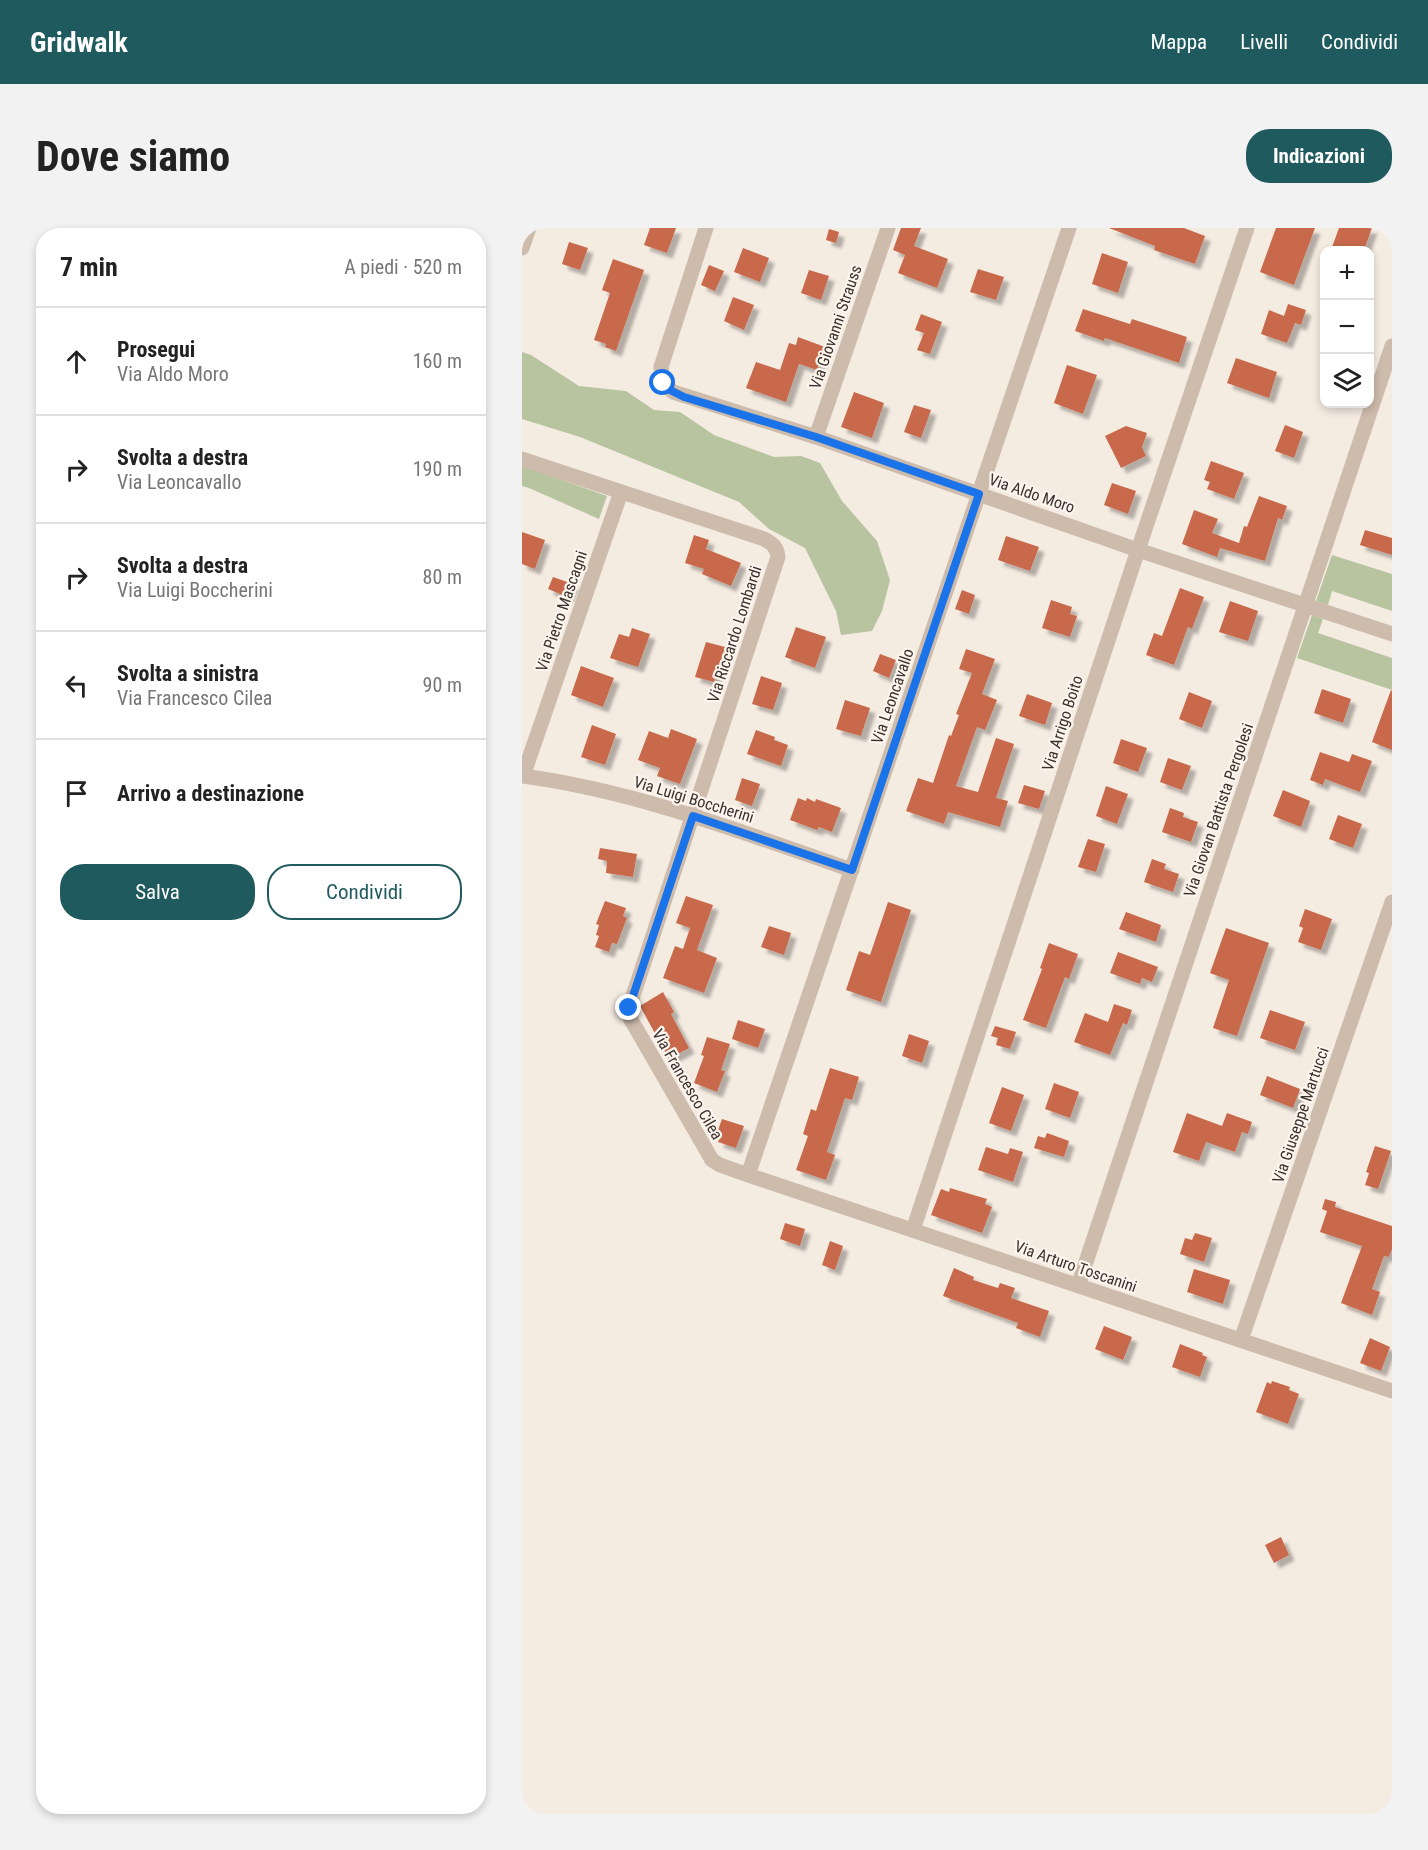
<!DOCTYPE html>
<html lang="it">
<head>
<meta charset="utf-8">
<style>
	body { margin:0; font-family:"Roboto Condensed",sans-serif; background:#f2f2f2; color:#222 }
	.controls { position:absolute; right:18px; top:18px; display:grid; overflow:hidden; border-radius:12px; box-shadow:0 3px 9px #0003 }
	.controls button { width:54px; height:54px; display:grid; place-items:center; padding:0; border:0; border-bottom:2px solid #e0e0e0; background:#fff; color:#222; font:30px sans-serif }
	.stop { position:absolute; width:18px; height:18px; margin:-14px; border:4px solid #1a73e8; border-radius:50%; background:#fff }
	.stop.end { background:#1a73e8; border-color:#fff; box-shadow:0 2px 6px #0008 }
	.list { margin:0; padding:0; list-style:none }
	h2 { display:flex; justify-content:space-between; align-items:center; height:78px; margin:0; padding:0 24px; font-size:26px }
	h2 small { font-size:20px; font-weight:400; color:#767676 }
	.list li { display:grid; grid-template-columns:39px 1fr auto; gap:18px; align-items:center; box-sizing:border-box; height:108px; padding:0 24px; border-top:2px solid #e0e0e0 }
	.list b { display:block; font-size:22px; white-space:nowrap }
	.list p { margin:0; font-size:20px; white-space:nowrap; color:#767676 }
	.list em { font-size:20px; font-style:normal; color:#767676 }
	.actions { display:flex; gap:12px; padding:18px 24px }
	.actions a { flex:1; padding:14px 0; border:2px solid #1f5a5e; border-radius:24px; text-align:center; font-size:21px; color:#1f5a5e }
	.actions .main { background:#1f5a5e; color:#fff }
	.icon { flex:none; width:33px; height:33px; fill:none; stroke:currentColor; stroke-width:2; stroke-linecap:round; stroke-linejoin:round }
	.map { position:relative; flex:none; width:870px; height:1586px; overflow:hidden; border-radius:24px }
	header { display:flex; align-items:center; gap:36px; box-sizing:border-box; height:84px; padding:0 30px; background:#1f5a5e; color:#fff }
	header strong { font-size:28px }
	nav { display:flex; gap:33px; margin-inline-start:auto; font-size:21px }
	.intro { display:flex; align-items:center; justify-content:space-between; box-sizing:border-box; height:144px; padding:0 36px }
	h1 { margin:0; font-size:42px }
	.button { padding:15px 27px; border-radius:24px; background:#1f5a5e; color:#fff; font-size:21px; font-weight:700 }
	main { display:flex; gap:36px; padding:0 36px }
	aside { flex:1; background:#fff; border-radius:24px; box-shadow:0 3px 9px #0003 }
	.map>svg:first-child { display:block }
	.green { fill:#b8c4a0 }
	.building { fill:#c8694b; filter:url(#shadow) }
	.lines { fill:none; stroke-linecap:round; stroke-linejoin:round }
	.street { stroke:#cdbbac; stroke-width:15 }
	.route { stroke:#1a73e8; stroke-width:8 }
	.labels { text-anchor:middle; stroke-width:4.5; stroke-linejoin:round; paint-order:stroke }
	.street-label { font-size:16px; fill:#3b302b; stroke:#fbf5ee }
</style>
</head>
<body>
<header>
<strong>Gridwalk</strong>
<nav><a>Mappa</a><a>Livelli</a><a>Condividi</a></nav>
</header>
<div class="intro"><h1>Dove siamo</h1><a class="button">Indicazioni</a></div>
<main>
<aside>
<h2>7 min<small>A piedi · 520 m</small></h2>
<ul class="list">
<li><svg class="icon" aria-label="ahead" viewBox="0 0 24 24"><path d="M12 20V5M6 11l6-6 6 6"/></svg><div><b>Prosegui</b><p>Via Aldo Moro</p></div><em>160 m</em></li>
<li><svg class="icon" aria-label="right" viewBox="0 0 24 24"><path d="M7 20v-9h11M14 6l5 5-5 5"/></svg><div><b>Svolta a destra</b><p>Via Leoncavallo</p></div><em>190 m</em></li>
<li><svg class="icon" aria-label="right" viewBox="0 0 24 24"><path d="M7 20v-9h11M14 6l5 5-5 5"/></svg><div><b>Svolta a destra</b><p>Via Luigi Boccherini</p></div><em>80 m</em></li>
<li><svg class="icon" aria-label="left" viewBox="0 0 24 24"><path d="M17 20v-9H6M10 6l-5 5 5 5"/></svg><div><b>Svolta a sinistra</b><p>Via Francesco Cilea</p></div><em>90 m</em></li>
<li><svg class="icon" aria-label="arrive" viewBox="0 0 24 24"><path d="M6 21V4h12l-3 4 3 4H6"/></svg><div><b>Arrivo a destinazione</b></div></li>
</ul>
<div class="actions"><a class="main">Salva</a><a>Condividi</a></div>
</aside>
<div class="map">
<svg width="870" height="1586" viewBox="0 0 870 1586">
	<defs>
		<filter id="shadow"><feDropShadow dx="5.5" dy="5.5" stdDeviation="1.5" flood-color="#0004"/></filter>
	</defs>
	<rect width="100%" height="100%" fill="#f4ebe1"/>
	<path class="green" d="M0,124L9,127L57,158L104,163L132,182L158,184L192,207L252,229L279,228L298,235L320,273L355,313L368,352L360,383L350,403L319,407L314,383L283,320L247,301L217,274L58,209L0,191Z
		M0,238L85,268L77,291L7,260L0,258Z
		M810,327L870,346V383L810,363L806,377L794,373Z
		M790,387L801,391L796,405L870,430V462L775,430Z"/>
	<path class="building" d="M128,0H154L145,25L122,17Z
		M379,0H399L392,18L426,31L415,60L376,45L383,27L371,22Z
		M587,0H662L683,8L673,36L632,22L633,18Z
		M754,0H793L772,57L738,44Z
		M817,0H850L842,22H809Z
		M307,1L317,4L314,15L304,12Z
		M47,14L66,20L58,42L40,36Z
		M221,20L247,30L238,54L212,44Z
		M580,25L606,34L596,65L570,56Z
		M91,31L122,42L94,123L83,119L84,116L72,112L88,65L80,62Z
		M187,37L202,43L193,63L179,57Z
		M456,41L482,49L474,72L448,64Z
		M287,42L307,48L299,72L279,65Z
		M211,69L232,77L222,102L202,93Z
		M766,76L784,82L779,97L773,95L765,115L739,106L747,82L762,88Z
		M561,81L608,96L610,91L665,109L657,135L583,110L582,113L553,103Z
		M399,86L420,94L408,126L395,122L402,105L393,102Z
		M276,109L303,119L295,142L277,136L264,174L224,160L234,134L258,142L267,115L274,117Z
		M714,130L755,144L747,170L705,155Z
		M545,137L575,147L561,186L532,175Z
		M332,164L362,175L350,210L319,199Z
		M392,177L409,182L399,210L382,204Z
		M763,197L781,204L772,230L753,223Z
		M604,198L625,205L620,219L624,228L599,240L583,208Z
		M689,233L722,245L712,271L685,261L688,254L682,252Z
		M590,255L614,263L606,286L582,277Z
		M737,268L765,278L760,292L756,290L743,333L698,320L695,329L660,316L672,282L696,291L690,305L717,315L722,298L725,299Z
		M843,302L870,310V327L838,317Z
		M0,304L23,312L13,341L0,336Z
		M172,307L187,312L184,321L219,335L209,358L180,346L182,341L163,335Z
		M484,308L517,319L508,343L476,332Z
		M31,349L51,356L46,369L26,361Z
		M658,360L682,369L670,401L666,399L652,437L624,427L632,405L640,408Z
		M440,362L453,367L447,386L433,381Z
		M529,372L550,379L548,386L555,388L548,409L520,400Z
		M708,373L736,383L726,413L697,404Z
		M274,399L304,409L293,440L263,429Z
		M110,400L128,406L116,439L88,430L97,406L107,409Z
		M184,414L203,419L192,454L173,449Z
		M444,421L473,431L460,466L475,472L463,502L455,499L434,558L456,564L474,510L492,516L474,570L486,573L478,599L426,584L422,596L384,583L396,550L411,555L427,507L429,508L437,487L434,486L450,445L437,441Z
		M358,426L374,432L367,450L351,443Z
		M59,438L92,450L81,479L49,467Z
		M239,448L260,455L251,482L230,476Z
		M800,461L829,471L821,495L792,485Z
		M869,462L870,463V522L850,514Z
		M667,464L690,473L680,500L657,491Z
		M505,466L530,475L523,497L497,488Z
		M323,472L348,480L339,508L314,501Z
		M70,497L94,506L83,537L59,529Z
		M149,501L175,511L158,556L135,548L138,540L116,532L127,503L146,510Z
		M234,502L253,509L252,512L266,517L259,538L225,526Z
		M599,511L625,520L616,544L591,535Z
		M798,524L827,534L830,526L850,533L838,564L803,551L801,557L788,552Z
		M646,530L669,538L660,562L638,554Z
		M220,550L238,556L230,578L213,572Z
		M502,557L523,563L517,581L496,575Z
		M584,558L606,566L595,596L574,588Z
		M761,562L788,573L779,599L751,588Z
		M276,570L284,573L285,570L293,574L294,571L319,580L310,604L297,599L295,602L268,592Z
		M648,580L662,585L661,589L676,594L669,614L640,604Z
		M816,587L840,596L831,620L807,611Z
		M566,611L583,616L574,644L556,639Z
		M78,620L115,626L111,649L84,645L85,633L76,631Z
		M630,631L644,636L642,641L657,646L651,664L622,654Z
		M164,668L191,677L175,722L195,730L182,765L141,750L153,718L161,721L168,700L154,695Z
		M83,673L104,680L101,688L105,690L95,716L90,715L87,724L73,719L77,708L74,707L77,697L74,696Z
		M366,674L389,682L359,774L324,762L337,723L348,727Z
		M783,681L810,691L799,722L776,714L781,700L777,698Z
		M604,684L639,697L634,714L597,701Z
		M247,698L269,705L262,727L239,719Z
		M704,700L747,715L715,808L691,800L707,752L688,745Z
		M527,715L556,726L547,751L543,749L524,800L501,792L520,741L518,740Z
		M596,724L636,739L630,754L620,750L618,756L588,745Z
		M141,764L152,784L149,786L167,820L147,831L118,778Z
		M592,776L610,782L605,797L601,795L588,827L552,814L563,785L586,794Z
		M748,782L783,794L773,822L738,810Z
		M216,792L243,801L236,820L210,811Z
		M473,798L494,804L488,821L474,817L476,810L469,808Z
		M387,806L407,813L400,835L380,828Z
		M185,809L208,816L199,842L203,843L195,864L172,855L182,828L179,827Z
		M308,840L337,849L330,872L323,870L305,924L313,927L304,952L274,942L286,908L281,906L289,881L294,883Z
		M745,848L778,861L771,880L738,867Z
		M532,855L557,864L548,890L523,881Z
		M480,859L502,867L489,903L467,895Z
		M665,885L700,898L705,885L730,894L726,906L720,904L713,924L684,914L677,933L651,924Z
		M200,891L222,898L214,920L196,914L199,907L195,905Z
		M525,905L547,913L542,929L512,920L516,908L523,910Z
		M853,918L869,923L856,961L843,957L847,945L844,944Z
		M464,919L486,926L488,920L501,924L491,954L456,942Z
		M428,960L465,971L463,976L470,979L460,1005L409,987L419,961L427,964Z
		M803,971L814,974L813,979L870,998V1021L867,1029L862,1028L850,1061L858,1064L850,1087L819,1075L840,1018L798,1004L805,983L800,981Z
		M263,995L283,1001L278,1018L258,1011Z
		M673,1005L690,1010L682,1034L658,1026L663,1010L670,1012Z
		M308,1013L321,1018L313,1042L300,1037Z
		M432,1040L452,1049L451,1052L476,1060L478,1055L493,1060L489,1070L527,1083L518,1109L494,1100L496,1095L421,1068Z
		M672,1041L708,1052L701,1076L665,1064Z
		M582,1098L610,1109L601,1132L573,1121Z
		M848,1110L868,1119L859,1143L838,1135Z
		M658,1116L681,1125L680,1127L685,1129L678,1149L650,1139Z
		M750,1153L768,1159L767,1162L777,1166L766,1196L734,1184L745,1154L749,1156Z
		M759,1309L767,1327L752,1335L743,1317Z"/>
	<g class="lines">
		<path class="street" d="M184,0L139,139L141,155L151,164L294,209L616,322L870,406
			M0,20L7,0
			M294,209L366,0
			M0,231L242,311C250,315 255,319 256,329L107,780L108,790L115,802L190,932L198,937L226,947L870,1163
			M0,548C114,563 222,605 330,642
			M1,548L99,264
			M226,947L547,0
			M391,1002L616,322L725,0
			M556,1058L870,118
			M719,1112L870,674"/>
	</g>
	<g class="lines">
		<path class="route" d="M107,780L171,588L330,642L457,266L294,209L162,169L148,162L141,155"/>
	</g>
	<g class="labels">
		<g class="street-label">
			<text transform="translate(313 99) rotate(-71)" y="6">Via Giovanni Strauss</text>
			<text transform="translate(510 265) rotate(19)" y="6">Via Aldo Moro</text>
			<text transform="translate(39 383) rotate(-71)" y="6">Via Pietro Mascagni</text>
			<text transform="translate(212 406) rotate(-72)" y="6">Via Riccardo Lombardi</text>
			<text transform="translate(370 468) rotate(-71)" y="6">Via Leoncavallo</text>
			<text transform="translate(540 495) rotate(-72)" y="6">Via Arrigo Boito</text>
			<text transform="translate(172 571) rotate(17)" y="6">Via Luigi Boccherini</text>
			<text transform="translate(696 582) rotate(-71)" y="6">Via Giovan Battista Pergolesi</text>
			<text transform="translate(166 856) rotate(60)" y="6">Via Francesco Cilea</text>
			<text transform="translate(778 887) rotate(-71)" y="6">Via Giuseppe Martucci</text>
			<text transform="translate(554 1038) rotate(19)" y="6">Via Arturo Toscanini</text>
		</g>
	</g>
</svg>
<div class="controls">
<button>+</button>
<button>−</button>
<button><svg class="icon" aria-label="layers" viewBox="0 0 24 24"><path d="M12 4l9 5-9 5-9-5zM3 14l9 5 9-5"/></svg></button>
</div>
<div class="stop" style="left:141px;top:155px"></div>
<div class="stop end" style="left:107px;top:780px"></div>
</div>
</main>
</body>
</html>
